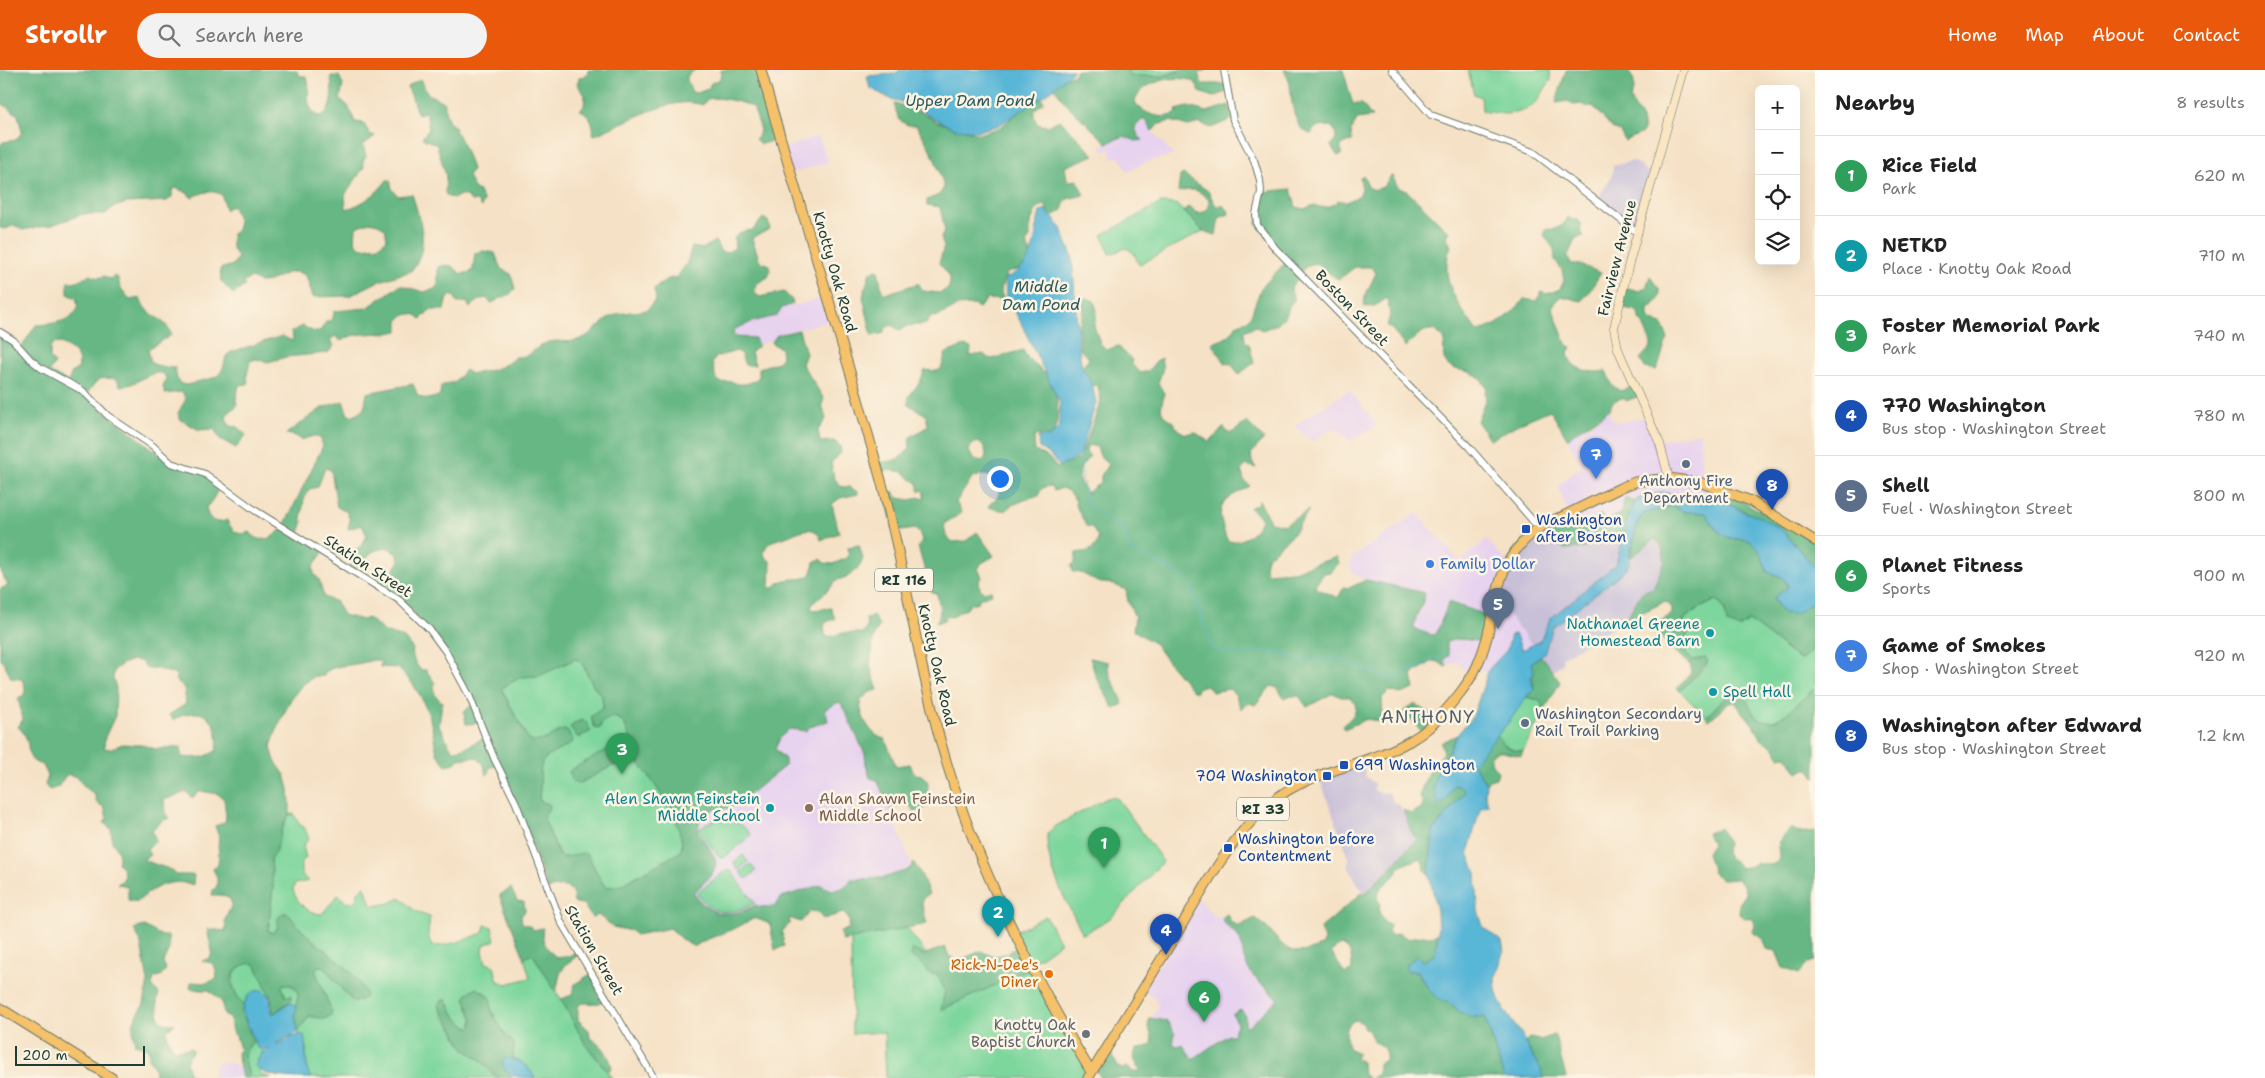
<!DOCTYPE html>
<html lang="en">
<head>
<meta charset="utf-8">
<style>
	body { margin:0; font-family:"Shantell Sans",sans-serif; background:#f2f2f2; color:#222 }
	.controls { position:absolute; right:15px; top:15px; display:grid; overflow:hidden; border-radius:8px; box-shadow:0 5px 20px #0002 }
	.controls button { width:45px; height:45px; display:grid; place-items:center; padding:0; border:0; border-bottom:1px solid #e0e0e0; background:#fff; color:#222; font:25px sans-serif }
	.scale { position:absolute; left:15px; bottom:12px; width:130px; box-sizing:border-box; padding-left:5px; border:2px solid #1f3d34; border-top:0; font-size:14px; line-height:18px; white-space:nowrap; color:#1f3d34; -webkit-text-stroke:4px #fcf5e5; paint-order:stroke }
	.you { position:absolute; left:999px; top:408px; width:18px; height:18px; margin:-12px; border:4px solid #fff; border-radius:50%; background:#1a73e8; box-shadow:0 0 0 8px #1a73e833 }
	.badge { display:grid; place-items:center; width:32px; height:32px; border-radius:50%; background:#ea580c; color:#fff; font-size:16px; font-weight:700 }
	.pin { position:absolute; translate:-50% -41px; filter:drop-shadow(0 1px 2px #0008) }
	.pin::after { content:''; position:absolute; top:26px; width:18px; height:15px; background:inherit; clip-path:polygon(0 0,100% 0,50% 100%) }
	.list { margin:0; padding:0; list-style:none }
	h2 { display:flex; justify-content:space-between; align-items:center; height:65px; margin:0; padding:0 20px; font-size:21px }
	h2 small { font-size:16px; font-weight:400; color:#767676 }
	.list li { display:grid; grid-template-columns:32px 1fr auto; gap:15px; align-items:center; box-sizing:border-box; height:80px; padding:0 20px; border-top:1px solid #e0e0e0 }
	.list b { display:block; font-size:19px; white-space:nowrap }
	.list p { margin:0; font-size:16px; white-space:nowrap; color:#767676 }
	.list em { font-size:16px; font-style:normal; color:#767676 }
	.icon { flex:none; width:28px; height:28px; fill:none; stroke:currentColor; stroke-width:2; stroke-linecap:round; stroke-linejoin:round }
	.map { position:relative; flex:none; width:1815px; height:1008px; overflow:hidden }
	header { display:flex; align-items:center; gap:30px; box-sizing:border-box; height:70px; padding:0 25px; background:#ea580c; color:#fff }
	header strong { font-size:24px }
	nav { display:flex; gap:28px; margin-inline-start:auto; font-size:18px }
	.search { width:350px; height:45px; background:#f2f2f2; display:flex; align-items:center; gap:12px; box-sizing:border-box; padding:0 18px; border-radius:28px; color:#767676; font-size:19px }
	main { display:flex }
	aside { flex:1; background:#fff }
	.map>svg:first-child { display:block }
	.built { fill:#e7d2ef }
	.industrial { fill:#c8bfd8 }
	.green { fill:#7dd69c; stroke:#4e8a68; fill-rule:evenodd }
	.forest { fill:#66b784; stroke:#427a5c; fill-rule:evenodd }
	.water { fill:#58b6d7; stroke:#3c7a86 }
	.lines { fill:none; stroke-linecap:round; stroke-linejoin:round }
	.stream { stroke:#58b6d7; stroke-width:1 }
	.tertiary-casing { stroke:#6a7667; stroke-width:8 }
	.secondary-casing { stroke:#6a7667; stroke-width:9 }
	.primary-casing { stroke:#6a7667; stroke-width:11 }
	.tertiary { stroke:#fff; stroke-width:6 }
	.secondary { stroke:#fbe6c4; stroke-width:8 }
	.primary { stroke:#f5c16b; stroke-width:9 }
	.service-dot { fill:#5c6f8a; stroke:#fcf5e5; stroke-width:2 }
	.transit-dot { fill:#1a4fb4; stroke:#fcf5e5; stroke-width:2 }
	.shop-dot { fill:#3f7fe0; stroke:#fcf5e5; stroke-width:2 }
	.culture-dot { fill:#0f9aa8; stroke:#fcf5e5; stroke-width:2 }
	.education-dot { fill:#8d6e63; stroke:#fcf5e5; stroke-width:2 }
	.food-dot { fill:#e8710a; stroke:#fcf5e5; stroke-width:2 }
	.worship-dot { fill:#6b7280; stroke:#fcf5e5; stroke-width:2 }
	.labels { text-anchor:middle; stroke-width:5; stroke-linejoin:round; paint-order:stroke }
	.shield { fill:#fcf5e5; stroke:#617469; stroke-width:1 }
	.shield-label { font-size:14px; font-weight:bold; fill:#1f3d34 }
	.street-label { font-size:15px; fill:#1f3d34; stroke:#fcf5e5 }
	.service-label { font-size:15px; fill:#4e5e75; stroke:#fcf5e5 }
	.transit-label { font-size:15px; fill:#164399; stroke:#fcf5e5; text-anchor:start }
	.shop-label { font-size:15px; fill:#366cbe; stroke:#fcf5e5; text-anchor:start }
	.culture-label { font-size:15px; fill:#0d838f; stroke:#fcf5e5; text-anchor:end }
	.education-label { font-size:15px; fill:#785e54; stroke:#fcf5e5; text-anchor:start }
	.food-label { font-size:15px; fill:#c56008; stroke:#fcf5e5; text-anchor:end }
	.worship-label { font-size:15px; fill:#5b616d; stroke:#fcf5e5; text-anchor:end }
	.water-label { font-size:16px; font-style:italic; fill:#2d5b5d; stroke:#fcf5e5 }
	.quarter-label { font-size:18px; letter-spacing:1px; fill:#545f6a; stroke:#fcf5e5 }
</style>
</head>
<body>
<header>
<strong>Strollr</strong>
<div class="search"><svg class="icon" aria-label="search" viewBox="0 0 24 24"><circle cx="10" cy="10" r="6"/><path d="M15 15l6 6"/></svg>Search here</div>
<nav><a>Home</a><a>Map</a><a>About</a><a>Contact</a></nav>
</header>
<main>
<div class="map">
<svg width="1815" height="1008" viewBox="0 0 1815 1008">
	<rect width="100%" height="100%" fill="#fcf5e5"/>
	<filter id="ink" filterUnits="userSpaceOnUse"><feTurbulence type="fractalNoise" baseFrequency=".02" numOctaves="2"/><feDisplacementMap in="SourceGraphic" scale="10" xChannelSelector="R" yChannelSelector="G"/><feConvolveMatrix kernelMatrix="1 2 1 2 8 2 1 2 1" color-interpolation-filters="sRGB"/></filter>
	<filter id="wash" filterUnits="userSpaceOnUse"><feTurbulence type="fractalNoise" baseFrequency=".0096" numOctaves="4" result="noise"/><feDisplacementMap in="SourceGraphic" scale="20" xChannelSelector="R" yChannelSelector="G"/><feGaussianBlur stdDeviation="1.12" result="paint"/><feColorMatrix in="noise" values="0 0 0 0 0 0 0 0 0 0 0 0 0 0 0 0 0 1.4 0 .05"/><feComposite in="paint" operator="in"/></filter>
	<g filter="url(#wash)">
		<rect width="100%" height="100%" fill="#f5e1c5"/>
		<path class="built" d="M761,0H783L785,5L776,9L773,4L763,6Z
			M1145,49L1150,59L1174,85L1146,92L1128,102L1123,92L1118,87L1112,88L1110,79L1105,82L1101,78V75L1124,66L1136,71L1143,70L1138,66L1135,57Z
			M818,66L829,92L792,103L784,78Z
			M828,227L834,249L777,265L774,269L758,275L757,272L736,267L733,264V261L741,256L776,246L782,238Z
			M1349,320L1377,354L1376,356L1349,371L1337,359L1329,360L1313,372L1296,358L1295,355Z
			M1609,340L1611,348L1618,353L1647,346L1659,371L1700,362L1702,412L1725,424L1722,430L1637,429L1635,432L1625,428L1619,446L1607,450L1594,451L1582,458L1568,443L1558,416L1576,400L1583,397L1572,379L1568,369L1572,364L1590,355Z
			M1417,443L1460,492L1486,469L1506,491L1517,553L1532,575L1522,580L1517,569L1487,603L1476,598L1472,603L1462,598L1458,591L1448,595L1444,592L1446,587L1449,586L1446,572L1456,568L1473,570L1483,573L1449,532L1436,564L1432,565L1419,561L1414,559V554L1423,535L1382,514L1365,510L1354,504L1350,497L1351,488Z
			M840,632L890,739L911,794L910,799L883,808L850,812L838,820H831L821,815L775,836L760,837L756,835L740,843L726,844L712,841L701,834L693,823L715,801L697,762V754L714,739L731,738L735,732L742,730L785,696V689L775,679L782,665L789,659L801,662L828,650L825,639Z
			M1199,829L1213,845L1222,848L1224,854L1235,862L1241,871L1245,891L1260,913L1278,929L1248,957L1245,955V944L1241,940L1233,944L1237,954L1233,965L1193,989L1173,974V969L1154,949L1152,945L1158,938L1157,933L1152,926L1143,920Z
			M227,992L240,996L242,1008H213L215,994Z"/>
		<path class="industrial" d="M1632,91L1639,94L1644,100L1654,103L1638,161L1596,131L1612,106L1613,96Z
			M1540,457L1564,479L1585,478L1600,467L1608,466H1611L1615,471L1621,472L1616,494L1550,549L1540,571L1532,575L1495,528L1506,491Z
			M1655,469L1661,473L1665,491L1653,518L1642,522L1625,551L1562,587L1563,593L1552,601L1541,586L1548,575L1553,557L1617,507L1629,495L1630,488Z
			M1361,692L1366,707L1374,713V720L1379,723L1389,722L1393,732L1400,735L1412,763L1417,769L1366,824L1358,815L1348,796L1349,788L1319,707Z"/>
		<path class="green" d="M1128,0H1181L1163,6H1128Z
			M1468,0H1550L1551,11C1545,17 1544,21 1540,27C1533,41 1511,46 1497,43C1491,41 1488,44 1482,40L1481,27L1474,24Z
			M1161,133L1176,134L1203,161L1139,195L1134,183L1126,178L1110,184L1102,165Z
			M1716,530L1719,531L1728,548L1749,551L1800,590L1815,578V618C1800,632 1763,675 1750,636L1726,626L1706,647L1680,621L1706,596V588L1693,590C1676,580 1691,567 1684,549L1696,540Z
			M575,589L581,591L594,617L602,626L603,638L591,650L596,659L600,658L602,652C617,641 626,653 629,666C631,675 637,679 635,689C649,703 691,764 680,782L619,816L607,817L603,814L587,784C578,783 568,790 560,786L544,749V745L550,737L549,734L541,732L539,728C544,687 530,695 572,673L565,660C552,662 541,678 528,669L502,620L503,617L521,607L539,606ZM582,650H584L582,667L578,668L571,659L574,653ZM626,678V689L578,714Z
			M1526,627L1539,630L1545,639L1523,681C1509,681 1505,676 1497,665L1508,653Z
			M1112,727L1118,729L1163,791L1112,847L1083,864C1068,834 1046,799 1047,764L1054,757L1107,728Z
			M294,744L299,754L304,757L309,768L303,776L306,788L301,792C300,801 301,805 308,811L295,814L293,820C297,833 307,843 322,844L338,825L347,833L355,831L357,828V823L365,816L370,832L374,836L390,833L401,827C409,837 416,843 430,847L428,864L431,875C442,879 472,867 483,863L485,855L492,857L495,870L484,875L483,882L486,893L494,896L498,911L506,914L530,908L524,887L531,884L534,886L561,929L586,975L612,1008H535C530,999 523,991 513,989L514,973C501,961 490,944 490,927L482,920L467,937L473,949L472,959C458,952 452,944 447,930H442L439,936L444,947L454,960L458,970L464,978L482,991L491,1003L500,1008H311C301,994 313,972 298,962L309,946L325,949L330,946L332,942L315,900L317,896H323L350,929L355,932L360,931L349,900L313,871L294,853L288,843L273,863L268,861L273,817L271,789L288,745Z
			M720,749C733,750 743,753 751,765L724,788H720L698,760L707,753Z
			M743,785L748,792L738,800L733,793Z
			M750,794L756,801L746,809L740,802Z
			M727,800L731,801L755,833C731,846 714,847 696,823Z
			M1046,846L1060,873L1042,886L1030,892L1014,862Z
			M906,857L948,913L942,938L1033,897L1091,1002L1088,1008H886L884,962L852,964L851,868Z
			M250,892L255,894L271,927C262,917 245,921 244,936C232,921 225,899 250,892Z
			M283,914C298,915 300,923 296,936L290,932L291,925L286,927L282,917Z
			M253,971L263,982L257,990L261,1005L270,1008H249L244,984Z"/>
		<path class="forest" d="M0,0H296L300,6H306C314,21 300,32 318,46L326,44C333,32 332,19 331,6H339L343,15L340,29L348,36L355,52L363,53L370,64L375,66L363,75L366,86L363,90L364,97L345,125L346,139C362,135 377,124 387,110H390L392,119L398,126L412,124C420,151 431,176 411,201L377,212L349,226L313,227L306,206C289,194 279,212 261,212C257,212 254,208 250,208L243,213L245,216L233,224L221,211L220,199L233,195L238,187L232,179V164L237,160L239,151L233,137L231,136L225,140L222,125C213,119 201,122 192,128L187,123L176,118L172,120V127L167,131L127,133L114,137L105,144H83L52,155L22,160L14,155L6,159L0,158V75L3,72L16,70L22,62L18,45L0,32ZM369,152L378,154L385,158L387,169L379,176L361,178L355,172L356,157Z
			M589,0H695L687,6V10L692,22L697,23L708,19L711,13L720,9L721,0H761L781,69L760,74L755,69L759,65L760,57L753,37C740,32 721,26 707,29L703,35C672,24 625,53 595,65L593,64C595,55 589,43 580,40L584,36L585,25L577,14L579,8L585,6Z
			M1076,0H1128V6H1163L1181,0H1207L1198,3L1202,14H1226L1227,22L1213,27L1200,22L1195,12C1178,3 1138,12 1135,32C1143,45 1164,51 1177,43L1176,40L1188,37L1207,42L1229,35L1232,49L1211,58L1200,53L1188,56L1171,51L1160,54L1152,61L1146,50H1142L1135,57L1138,66L1143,70L1136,71L1124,66L1107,73L1067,35L1053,16L1060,10L1075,4Z
			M1284,0H1343C1347,12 1349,23 1353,34H1362L1372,47L1357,49L1351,61L1352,71L1341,75V85L1338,86L1331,76L1336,68L1335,61L1331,56L1316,57L1311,64C1292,59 1292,30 1290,15C1290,10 1286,5 1284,0Z
			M1566,0H1626C1637,9 1635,17 1630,29L1642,49L1644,61C1638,67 1632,66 1625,71L1620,62L1613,59L1593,36L1585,37L1582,34L1573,35L1568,31L1556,33Z
			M420,9L428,24L445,33C444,40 448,55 456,57L455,61C463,71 468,88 472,99L468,106L475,120H478L484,131L481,137L477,131H471L468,127L460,125L455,128L448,127L445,123L446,106L437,75L422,68L429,59L426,42L418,44C413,36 414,28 407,17Z
			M1041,26L1044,32L1034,40V46L1037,54L1047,56L1060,50L1094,85L1065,97L1067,109L1069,111L1077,110L1084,125L1067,129L1063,136V140L1050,147L1045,134L1037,138L1030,153V168L1026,173L1030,182L1029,196L1007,203L1000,220L1004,230L987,229L979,238L974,235L955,236C951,242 945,241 940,246L930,247L926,254L907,256L899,260L892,255L885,258L884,263L872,266L863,227L870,202L878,200L882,221L885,224L916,214H919L923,221L939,223L948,219C954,205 946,203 939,193L944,177L941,167L945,161L940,137L927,135V130L939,125L944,118C939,95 929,75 916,55H908L899,50L894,34L912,37L937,52L979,64L1001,57L1009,50L1020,38Z
			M1183,104L1208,121L1216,136H1224L1228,140L1229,144L1219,148L1216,165L1203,161L1184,141L1188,137L1197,143L1204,142L1209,137V130C1198,119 1194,118 1178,122L1180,106Z
			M1364,106L1368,117L1375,120L1383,117L1391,106L1393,107C1396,114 1398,120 1406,120L1449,162L1446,166L1451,176C1438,209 1458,235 1477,261C1497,258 1512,244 1524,229L1536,231L1542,222L1547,224L1560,219L1564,211L1562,200L1555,190L1554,179L1544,165L1545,159C1554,161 1565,156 1568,147L1572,150H1578L1582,154L1580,160L1584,166L1576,168L1567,187L1571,194H1578L1601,203L1587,225L1581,231L1561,226L1552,237L1566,274L1571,278L1568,282C1569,300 1591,304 1606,301L1612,315L1620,321L1635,316L1639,326L1626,331L1623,328C1608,331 1615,334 1606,342C1595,352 1577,358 1568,369L1550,340L1520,353L1490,370L1477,351L1486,328L1485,322L1487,318C1485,315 1482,311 1480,308C1462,293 1437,309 1445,270C1430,250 1419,264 1405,277L1393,260L1387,256L1390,245L1387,228C1380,233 1373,239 1364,236L1365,226L1376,203L1371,197H1355L1339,209C1332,207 1323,197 1316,193C1306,195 1305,196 1301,204C1297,214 1285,215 1295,229L1289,236L1287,244L1278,254L1262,260L1255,256L1244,261L1245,271L1249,274L1254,293L1239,304L1231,294L1225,293L1212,273C1223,270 1232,266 1236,255L1246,251L1251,245L1261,218L1288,190L1257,155L1262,122L1291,119L1296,137L1304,139L1315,135C1321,140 1334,136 1338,130L1346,132L1359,126L1362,119L1360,108Z
			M763,148L768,151L770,159L752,168L760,192L768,194L770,200L768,207L756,214L755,222L759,227L784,222L792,230L793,234L782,238L776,246L752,252L735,259L733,264L736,267L755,268L758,276L751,282L755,295H745L741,284L736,281L716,287L712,293L716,309L722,313L731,311C739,317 752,314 759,307V298L778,292L782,287L781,278L771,273L777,265L799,260L806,284L802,294L824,329L822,334L826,349L818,360L820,372L834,371L840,376L841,383L831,393L834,408L842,417H849L858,422V424L840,428L832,434L839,463L821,470C815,450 795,464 783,468C776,470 770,470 766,477C764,480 764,482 764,485L771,492L770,518H774C783,503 803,514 811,504C813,501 813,496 814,492L821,489L824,493L833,494L847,488L849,483L848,477L859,475L863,488L860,496L849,506L835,511C833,519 816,527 811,537L813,540L831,538L835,549L826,552L824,556L825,565L828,567L843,563H863L867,557L866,548L873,545L879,556L874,565L870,596L878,620L870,622L861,630C858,644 871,667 885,669L896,696L910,694L914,704L922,705L928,712L927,737L915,742L907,732L890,739L877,710L870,708L866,694L865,684L842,635L839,632L825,639L828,651L810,657L806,661L789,659L780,668L775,679L785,689V696L742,730L735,732L731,738L714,739L700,750L697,762C722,793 723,796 693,823C712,848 730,849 756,835L760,837L775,836L782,827L821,815C832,823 844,821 851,809L883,808L908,800L914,793L922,806L929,824L923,828L922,835L927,854L842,871L840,862L848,859C851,852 849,847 843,843L823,849L817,842L810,841L801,852L789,848L790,853L782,862L784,876L775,880L770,854L755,848L734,859L703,871L694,877L681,869L670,858L636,865L631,861L613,857L598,845L592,848L583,834L574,833C574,814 563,815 548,819L520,742L497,695L489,698V703L486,705L484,695L476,687L458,689L455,693L446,695L437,684L430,648L421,627L412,613L398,598L380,597L381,592L377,590C370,590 364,593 356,594C345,596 335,595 324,603V606H315L302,615L291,629L277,658L271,677L275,691L285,705L289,719L290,735V744L284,753L276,780L271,789L273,817L268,861L273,863L278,858V848L283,843H288C308,875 349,889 366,924L365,928L355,932L346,924L323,896H318L315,900L332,942L330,946L325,949L309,946L298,962C296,956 295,951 295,945C295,930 307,915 283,914L282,917L286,927L291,925L292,929L273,944L271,927L255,894C244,891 229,902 232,915C234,921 240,931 244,936L242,941L253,971L244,984L249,1008H242L237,983L240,979L236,966L232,962L230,949L225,946L221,931L209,920H199L190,918L191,912L206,913L217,909L216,899L212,893L202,891L210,888L212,882L207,859L226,861L225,850L232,834L230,829L221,825H212L213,820L217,816V807L213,799L218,795C220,785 217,776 219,767L215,756L225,752L226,746L224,729L218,724L200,721L192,728L186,722L164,730L165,743L170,748L163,750L152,760L156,771L147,780L150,785L143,790L172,800L176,805H194L193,815C172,808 153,816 138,832L128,830V819L124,815L117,814L123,810C125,803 123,798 118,793C121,785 117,777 112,772L111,759L104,753L107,748L104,737L97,733L94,723C80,717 79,703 66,705L58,717L49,720L45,715L48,706L43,695C19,690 37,673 18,657L23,649L18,628L24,625C26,619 25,614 21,609L11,608L4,592L0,589V519L8,516L0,499V261L21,278L36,255C52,254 85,251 76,228L68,224V211L74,212L90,205L98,208L104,206L110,209L115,206L118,208L120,217L130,230L140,228C144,247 167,246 171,265L148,279L151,293C159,296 166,298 175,298C176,302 176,311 180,313C185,317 191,314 196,312C215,307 222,310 226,286L231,282L282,266L292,271L293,268L291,262L303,256L314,262L320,261L326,252L333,249L334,241L367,238L400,215L424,222L435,219L438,214V197C451,193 452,196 461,204L471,202L473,199L475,183L483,181L495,183L501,199L511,204L515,219L510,224L491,233L486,228C479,229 475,233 470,238L467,232L457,233L455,227L451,225L446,231L444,240H430L421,249C413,241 405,243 398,251V261C380,266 356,260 341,271L335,266L330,271L334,276L328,283L286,287L268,292L256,289L250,291L247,305L248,314L239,315L236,329L237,336L227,344L226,348L230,356L237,357L246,365L236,378L220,369L214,359L199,360L180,349L178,343L186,329L182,322L165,324L163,316L167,310L163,303C148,300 136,317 120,316L117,309C98,307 98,308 87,324L102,340L170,392L204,403L221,416C215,423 213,432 206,437C208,450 215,455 227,450C232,461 238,467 250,462C260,476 275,468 284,456L323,376L320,368L313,366L301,370L296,366L286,364L322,338L343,331L348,345L354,346L364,339L367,323L413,314L418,326C425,330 433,329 440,325L441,316L456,311L465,300L471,304C487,301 504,299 515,287C532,288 533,278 546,273C557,269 563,273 573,271C589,269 597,256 609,248C621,241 634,243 647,240L656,229L654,219L668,209L677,207L687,193L692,177L703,179L715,171L721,182L726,183L735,178L734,168L741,162L753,160ZM61,273C70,280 82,284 78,299L72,302L68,312L49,302L55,293L50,289V277L53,274ZM325,398L331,400L337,437L346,441L350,450L348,459L362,455L367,466L361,476L354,481V488L348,500L353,503L360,492L366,490C370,480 378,479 389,478L398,485L399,493C393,500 391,508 380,505L375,516L411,539L455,596L473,634L464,642L466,654L480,653L485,668C473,672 466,680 453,680C447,675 445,663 439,656L442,632C435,626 432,622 435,613L426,600H421C416,595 411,587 413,579L404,568L385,562L368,548L362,550L343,545L336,532L324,527L319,509L314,504L313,497L323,482L299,464L303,451L301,449L304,429L309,419L318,417ZM575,589L581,591L594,617L602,626L603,638L591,646L594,656L599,659L602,652L611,647L618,648L624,652L635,679V689C649,703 691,764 680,782L619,816L607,817L603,814L587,784C578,781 569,790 559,786L544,749V745L550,737L547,733L541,732L539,728C544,687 530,695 572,673L573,669L567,661L562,660L544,670L532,672L528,669L502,620L503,617L521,607L539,606ZM133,590L141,591L147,599H158L177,605L175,610L184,618L186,634L169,645L173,650C202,633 221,648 217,680C205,689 195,688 181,687V677L156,679L142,675L122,674L111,679L104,678L105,667L115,646L116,618L113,608L114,600L124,593Z
			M1650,206C1661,219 1666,228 1648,239V247L1652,251L1662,254L1668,269C1662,279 1662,290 1656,300L1645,298L1640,289L1651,277V273L1638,243L1635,240L1618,237L1624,217L1639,221L1646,218Z
			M1086,228L1094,231L1097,241L1094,256L1100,273L1107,280L1118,276L1132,290L1131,294L1141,303L1148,301L1156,291L1161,288L1163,298L1158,313L1164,323L1161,339L1164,346L1172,351L1178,360L1186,364L1195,362L1209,372L1224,357L1227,362L1232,363L1247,352L1264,369L1251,384L1252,392L1256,398L1247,395L1241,400L1244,410L1250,416C1233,426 1215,430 1222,453C1223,459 1225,466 1228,471C1243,474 1257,461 1262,448L1250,438L1259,433V430L1270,452L1284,455L1309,440L1292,465L1267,487L1265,497L1267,503L1293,501L1337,487L1339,493L1331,502L1324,503L1314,517L1338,528L1344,517L1349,518L1366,510L1425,523C1424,535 1413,547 1414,559L1432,565L1436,564L1449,532L1489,546L1483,573C1471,569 1458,568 1446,572L1449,586L1446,587L1444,592L1448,595L1445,597L1439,592L1433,591L1412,604L1414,619L1401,624L1389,621L1382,628L1383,652L1367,649L1344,659L1342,656C1353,647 1362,639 1350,627H1341L1333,623L1307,637L1299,626H1292L1284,629L1278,618L1271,616L1255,635C1249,632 1245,633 1241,639L1235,624L1229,619L1212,622L1208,616L1205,615L1197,618L1196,622L1193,621L1164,587L1155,574L1133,560L1135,547L1128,532L1126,520C1117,516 1112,513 1102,513C1093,512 1084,501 1073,502L1071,496L1075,492L1076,483C1086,481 1096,482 1098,468L1092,457H1087L1075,434L1076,431L1068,421L1062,418L1054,421L1051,416C1043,417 1040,418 1039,426C1029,426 1021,433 1011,435L1006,441L988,437C990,432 994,432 997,428C1005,416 989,399 976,407L974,405L956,432L962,443L945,453C943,462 947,468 953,472L966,471L977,462L994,486L980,494L978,499L982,507L979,511L980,519L984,522L991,520L992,524L980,528L978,532L970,534L967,539L960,541L952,547L945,545V549L938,553L936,551L939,548L940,538L937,524L931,521L928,514L924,511L926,504L918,477L922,470L919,462L914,459L894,462L885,423L893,421L898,428L911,430L918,427L924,429V423L922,420L919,422L917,412L910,409L904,402L888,400L879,403L876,392C893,392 899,391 910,378L909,368L928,356L926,345L908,334L909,326L920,312L925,300L937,301L941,299L946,283L964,276L971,278L970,286L984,284L988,288L992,289L1023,280C1027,291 1042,299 1049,308C1058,318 1062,357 1050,366L1036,365L1034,368L1035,381L1049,388L1057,398L1080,388L1101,331L1098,316L1090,314L1082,297L1089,289L1080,279C1081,272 1079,268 1079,262C1077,250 1087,246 1081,229ZM978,372L985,377L986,386L983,391L973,389L969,381L971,375ZM1088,375L1097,377L1100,386L1108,394L1101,406V412L1087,423C1074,407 1077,400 1090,386L1086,382Z
			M1722,420L1815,471V497L1781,459L1722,430L1725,424Z
			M1625,428L1635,432L1629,444L1621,472L1615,471L1611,466H1608L1604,468L1600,467L1585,478L1564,479L1540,457L1570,443L1582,458L1594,451L1598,445L1601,444L1607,450L1621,443Z
			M1673,436L1685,442L1707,443C1712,454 1718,464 1730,468C1738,470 1746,467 1753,473C1761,479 1764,493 1767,502C1776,505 1787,506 1787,518L1774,531L1783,542L1812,532L1815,535V578L1800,590L1749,551L1739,558L1727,554L1725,540L1719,531L1716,530L1696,540L1684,549C1686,554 1688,560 1687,565C1686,576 1681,583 1693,590L1706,588L1708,592L1680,621L1677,618L1691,603V596L1649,556L1661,551L1672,543V538L1667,532L1662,533L1625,551L1642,522L1653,518L1665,491L1661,474L1655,469L1630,488L1638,452L1643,444Z
			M1541,586L1560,612L1545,639L1539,630L1526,627L1534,620L1531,593Z
			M1090,588L1108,592C1106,607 1120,619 1123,634L1114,639L1096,607Z
			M1815,618V708L1810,699H1805L1798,703L1787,686L1780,687L1772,676L1761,669C1756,655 1744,645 1735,632L1729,633L1709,650L1706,647L1731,623L1743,625C1755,640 1750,652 1774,651L1786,644Z
			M1415,634L1428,642L1435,649L1422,663L1410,648L1404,645V641Z
			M582,650L586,652L591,661L578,668L570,657Z
			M1457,665L1435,708L1447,729L1454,715L1463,718L1464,723L1433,761L1429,805L1425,801L1422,790L1417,789L1399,797L1396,804L1380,819L1377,829L1380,832L1379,842L1387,854L1391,855L1388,860L1391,866L1398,863L1409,869C1418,864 1427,868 1437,864L1435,884L1423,892L1419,890L1407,901L1417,902L1430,921L1453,935L1459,942L1471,947H1485L1504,1008H1371L1378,1004V995L1386,989C1387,975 1378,977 1372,968C1369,963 1370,961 1365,959L1363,953L1355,950C1343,957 1346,966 1348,978L1359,983L1355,988L1362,992L1363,1005L1369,1008H1101L1095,998L1102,986L1110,981L1118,997L1122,999L1127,997L1133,1002H1140L1133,986L1137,979H1141L1152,974C1154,965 1145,957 1150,948L1167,951L1175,964L1173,974L1178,976L1182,974L1193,989L1228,965H1233L1237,954L1233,944L1241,940L1245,944V955L1248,957L1278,929C1266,917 1250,908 1245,891C1242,884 1243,875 1239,868C1234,860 1225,857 1222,848L1227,844L1231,852L1239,856L1255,848C1283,867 1282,895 1323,875L1324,871L1321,858L1362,823H1366L1417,769L1412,763L1403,740L1410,744L1423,737V732L1419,726L1427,705L1444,682L1441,673ZM1340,875C1353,878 1351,890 1352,900L1345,904L1331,882Z
			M1497,665C1505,676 1509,681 1523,681L1521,686L1499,681L1491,685C1490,694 1493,695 1498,702L1496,708L1489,710L1486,714L1473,694Z
			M614,676L622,677L630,680L629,687L578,714L573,712L569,702L572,699Z
			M1720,758L1728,774L1725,782L1730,789L1735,791L1740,798L1748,797L1757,793C1764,796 1780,797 1779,785C1779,780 1777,779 1779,773C1781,767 1786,762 1792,758L1798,763L1815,761V891L1808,893L1799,904L1783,898L1776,881L1766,879L1762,868L1752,862L1755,857L1752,849L1745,848L1740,844L1739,834L1746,824L1743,815L1737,809L1723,810L1713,803L1707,783L1712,774L1707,763Z
			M511,818L517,831L524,832L525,841L521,846L522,853L530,856L533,860L543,858C540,870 548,882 558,888L571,885L578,880L580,884L566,894L560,904L556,922L534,886L531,884L524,887L500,827V825Z
			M144,856L162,866H168L169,879L163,892L166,899L162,905L154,908L152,916L159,923L157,931L159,949L164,953L175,954L167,959C166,967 170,974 175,980L191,978L193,981C183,992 186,995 192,1008H155C154,1001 156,995 149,990C150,974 145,978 135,974L133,960L134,951L144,934L148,911L140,870L134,859Z
			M1021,874L1033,898L941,940L945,920L937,904C925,906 926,896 917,890C915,889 913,888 911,886L912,879L923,885L945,877L949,886L957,891L981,881C997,890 1007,885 1021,874Z
			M592,903L606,927L599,933C580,935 577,927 578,950L589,960L590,968C603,974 608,984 612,997L608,1002L586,975L561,929L572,925L575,914Z
			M477,918L491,928V940L506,967L514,973L513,989L505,988V1001L513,1008C488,1008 497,1003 481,990C476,986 470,984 465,979C460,974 458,969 455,962C451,952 444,947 439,935L442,930H447C452,943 458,952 471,958L473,949L465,928L468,923Z
			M1555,965L1566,1008H1544C1540,994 1530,986 1526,972L1530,968L1540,970Z"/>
		<path class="water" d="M900,0H1074L1047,24L999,55L979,61L955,59L929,46L914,35L891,29L870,18L867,6L894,4Z
			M1045,139L1060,156L1072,186L1079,280L1082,297L1091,312L1096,332L1081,382L1079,386L1060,397L1049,384L1039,378L1038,367H1050L1059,357L1060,333L1018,247L1006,228L1005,209C1038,192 1032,174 1040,142Z
			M1662,422L1719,429L1744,442L1760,447L1781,459L1815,497V535L1812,533L1795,544L1783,543L1773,528L1787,518L1788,515L1782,507L1767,502C1764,493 1761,479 1753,473C1746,467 1738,470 1730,468C1718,464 1712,454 1706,443L1685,442L1673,436L1643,444L1638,452L1630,482L1629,495L1617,507L1553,557L1544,583L1531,593L1534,602L1531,608L1534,620L1528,625L1508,653L1473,694L1486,714L1485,723L1488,735L1480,739L1468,783L1476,803L1478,840L1483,857L1502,872L1504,881C1499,890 1501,899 1495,907C1495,933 1509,947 1523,966C1526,971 1526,976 1529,981C1535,991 1541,996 1544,1008H1504L1485,947H1472L1459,942L1453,935L1437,928L1430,921L1418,902L1406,900V895L1417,886L1423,892L1435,884L1438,867L1437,841L1429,803L1433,761L1464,723L1463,718L1454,715L1447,729L1438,736L1433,718L1435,708L1457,665L1473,646L1489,599L1507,580L1511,565L1515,564L1522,580L1540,571L1550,549L1616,494L1629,444L1637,429Z
			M261,920C275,925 268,935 273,944L290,932L296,936L295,945L298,962L277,973L278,974L299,964L304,966C307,978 304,999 311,1008C295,1008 261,1008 255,995L263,982L271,977L262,980L257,977L242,941C247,929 246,922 261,920Z
			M505,988C520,989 528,995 535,1008C520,1008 508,1008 502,994Z"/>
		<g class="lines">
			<path class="stream" d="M1079,386L1085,426L1089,435L1123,458L1130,479L1149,490L1178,502L1185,509L1192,517L1209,570L1214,579L1233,585L1265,582L1285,583L1304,592L1336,588L1384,608L1394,610L1447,583"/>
		</g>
	</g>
	<g filter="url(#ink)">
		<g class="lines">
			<defs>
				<path id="tertiary" d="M1224,0L1233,50L1254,90L1260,110L1261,122L1256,144L1257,155L1276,179L1469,377L1539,458
					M1392,0L1431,45L1533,82L1638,163
					M0,262L13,270L30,289L41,298L83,321L108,346L153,376L171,393L205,404L256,441L399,530L429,559L446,582L469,625L494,688L516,733L561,852L654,1008"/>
				<path id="secondary" d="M1669,408L1660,374L1618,279L1614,258L1629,193L1683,0"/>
				<path id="primary" d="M761,0C800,139 844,275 882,414C907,507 919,602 947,694C980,803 1032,905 1091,1002
					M0,938L112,1008
					M1088,1008C1119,959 1149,909 1179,860C1202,820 1234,763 1269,734C1318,691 1394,697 1439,648C1452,633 1469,614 1477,596C1501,544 1486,496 1539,458L1620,418L1635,412L1669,408L1702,413L1751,431L1815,471"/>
			</defs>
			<use href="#tertiary" class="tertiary-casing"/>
			<use href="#secondary" class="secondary-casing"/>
			<use href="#primary" class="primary-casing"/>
			<use href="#tertiary" class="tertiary"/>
			<use href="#secondary" class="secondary"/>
			<use href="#primary" class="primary"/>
		</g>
	</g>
	<g class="service-dot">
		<circle cx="1686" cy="394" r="5"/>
		<circle cx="1525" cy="653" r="5"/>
	</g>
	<g class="transit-dot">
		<rect x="1521" y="454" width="10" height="10" rx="2.5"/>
		<rect x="1339" y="690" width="10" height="10" rx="2.5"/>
		<rect x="1322" y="701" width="10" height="10" rx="2.5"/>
		<rect x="1223" y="773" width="10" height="10" rx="2.5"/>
	</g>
	<circle class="shop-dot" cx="1430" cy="494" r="5"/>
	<g class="culture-dot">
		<circle cx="1710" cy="563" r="5"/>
		<circle cx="1713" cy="622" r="5"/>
		<circle cx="770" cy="738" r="5"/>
	</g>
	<circle class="education-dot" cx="809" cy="738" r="5"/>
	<circle class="food-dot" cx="1049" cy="904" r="5"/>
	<circle class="worship-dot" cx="1086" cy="964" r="5"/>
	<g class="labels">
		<g class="shield">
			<rect x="875" y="498.5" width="58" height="23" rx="4"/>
			<rect x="1237" y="727.5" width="52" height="23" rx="4"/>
		</g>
		<g class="shield-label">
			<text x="904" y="515">RI 116</text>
			<text x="1263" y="744">RI 33</text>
		</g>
		<g class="street-label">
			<text transform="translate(1617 188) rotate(-76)" y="5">Fairview Avenue</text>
			<text transform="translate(835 202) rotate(74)" y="5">Knotty Oak Road</text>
			<text transform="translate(1352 238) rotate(46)" y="5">Boston Street</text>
			<text transform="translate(368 496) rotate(33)" y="5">Station Street</text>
			<text transform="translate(937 595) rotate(77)" y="5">Knotty Oak Road</text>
			<text transform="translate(594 880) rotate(60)" y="5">Station Street</text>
		</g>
		<g class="service-label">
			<text x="1686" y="416">Anthony Fire<tspan x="1686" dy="17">Department</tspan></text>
			<text x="1535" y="649" text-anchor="start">Washington Secondary<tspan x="1535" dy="17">Rail Trail Parking</tspan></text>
		</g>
		<g class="transit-label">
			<text x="1536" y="455">Washington<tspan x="1536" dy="17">after Boston</tspan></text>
			<text x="1354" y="700">699 Washington</text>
			<text x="1317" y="711" text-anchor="end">704 Washington</text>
			<text x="1238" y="774">Washington before<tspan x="1238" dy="17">Contentment</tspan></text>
		</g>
		<g class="shop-label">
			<text x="1440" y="499">Family Dollar</text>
		</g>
		<g class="culture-label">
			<text x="1700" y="559">Nathanael Greene<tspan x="1700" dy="17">Homestead Barn</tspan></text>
			<text x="1723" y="627" text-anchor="start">Spell Hall</text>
			<text x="760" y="734">Alen Shawn Feinstein<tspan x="760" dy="17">Middle School</tspan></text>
		</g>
		<g class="education-label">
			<text x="819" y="734">Alan Shawn Feinstein<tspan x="819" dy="17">Middle School</tspan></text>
		</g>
		<g class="food-label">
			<text x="1039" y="900">Rick-N-Dee's<tspan x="1039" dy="17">Diner</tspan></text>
		</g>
		<g class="worship-label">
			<text x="1076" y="960">Knotty Oak<tspan x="1076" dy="17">Baptist Church</tspan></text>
		</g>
		<g class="water-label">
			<text x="970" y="36">Upper Dam Pond</text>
			<text x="1041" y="222">Middle<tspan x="1041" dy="18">Dam Pond</tspan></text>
		</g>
		<g class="quarter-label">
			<text x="1428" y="653">ANTHONY</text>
		</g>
	</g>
</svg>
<div class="controls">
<button>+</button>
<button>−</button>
<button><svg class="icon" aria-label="locate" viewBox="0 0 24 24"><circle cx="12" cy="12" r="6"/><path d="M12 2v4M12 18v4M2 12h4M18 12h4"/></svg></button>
<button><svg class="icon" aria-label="layers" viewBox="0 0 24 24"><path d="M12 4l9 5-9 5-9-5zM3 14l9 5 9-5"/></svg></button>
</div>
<div class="scale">200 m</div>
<div class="you"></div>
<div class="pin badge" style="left:1104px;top:798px;background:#2e9e5b">1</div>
<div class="pin badge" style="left:998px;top:867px;background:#0f9aa8">2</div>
<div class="pin badge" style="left:622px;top:704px;background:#2e9e5b">3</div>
<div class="pin badge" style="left:1166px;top:885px;background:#1a4fb4">4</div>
<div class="pin badge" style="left:1498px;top:559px;background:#5c6f8a">5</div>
<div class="pin badge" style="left:1204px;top:952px;background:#2e9e5b">6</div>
<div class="pin badge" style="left:1596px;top:409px;background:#3f7fe0">7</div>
<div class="pin badge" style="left:1772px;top:440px;background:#1a4fb4">8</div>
</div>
<aside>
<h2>Nearby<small>8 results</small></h2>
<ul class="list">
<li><span class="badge" style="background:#2e9e5b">1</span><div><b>Rice Field</b><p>Park</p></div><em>620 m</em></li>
<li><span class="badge" style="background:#0f9aa8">2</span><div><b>NETKD</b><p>Place · Knotty Oak Road</p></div><em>710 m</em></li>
<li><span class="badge" style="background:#2e9e5b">3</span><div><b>Foster Memorial Park</b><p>Park</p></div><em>740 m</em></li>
<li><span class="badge" style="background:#1a4fb4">4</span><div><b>770 Washington</b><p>Bus stop · Washington Street</p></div><em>780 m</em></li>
<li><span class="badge" style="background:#5c6f8a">5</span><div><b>Shell</b><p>Fuel · Washington Street</p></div><em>800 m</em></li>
<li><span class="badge" style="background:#2e9e5b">6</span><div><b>Planet Fitness</b><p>Sports</p></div><em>900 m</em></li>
<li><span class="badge" style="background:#3f7fe0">7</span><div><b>Game of Smokes</b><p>Shop · Washington Street</p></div><em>920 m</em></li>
<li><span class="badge" style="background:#1a4fb4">8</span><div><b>Washington after Edward</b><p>Bus stop · Washington Street</p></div><em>1.2 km</em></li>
</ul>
</aside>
</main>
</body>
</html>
